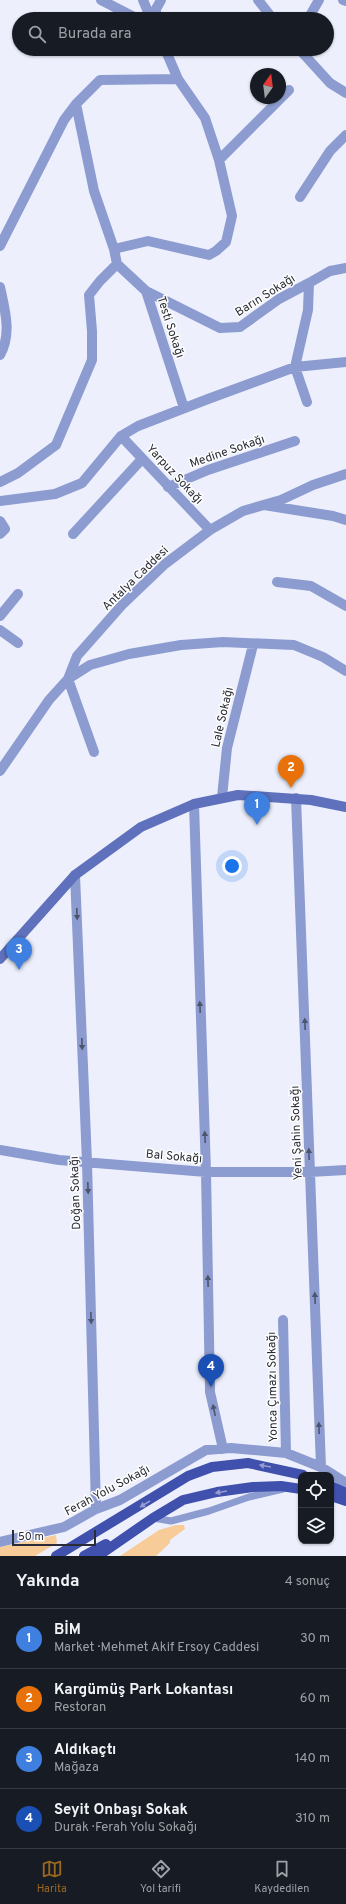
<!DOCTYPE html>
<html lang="tr">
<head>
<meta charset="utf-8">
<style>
	body { margin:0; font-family:Overpass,sans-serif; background:#20242c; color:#f1f3f6 }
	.controls { position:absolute; right:12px; bottom:12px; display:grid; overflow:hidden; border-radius:8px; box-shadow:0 1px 3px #0004 }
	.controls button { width:36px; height:36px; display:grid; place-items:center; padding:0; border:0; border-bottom:1px solid #363941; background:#171b24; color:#f1f3f6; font:20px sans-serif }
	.compass { position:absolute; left:250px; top:68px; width:36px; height:36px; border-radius:50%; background:#171b24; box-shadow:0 1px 3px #0004; rotate:14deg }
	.scale { position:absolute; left:12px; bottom:10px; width:84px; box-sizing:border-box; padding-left:4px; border:2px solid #2a2d37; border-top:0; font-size:11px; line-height:14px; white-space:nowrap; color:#2a2d37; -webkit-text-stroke:3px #fefefe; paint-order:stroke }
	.you { position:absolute; left:232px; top:866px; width:14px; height:14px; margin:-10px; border:3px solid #fff; border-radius:50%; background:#1a73e8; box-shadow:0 0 0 6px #1a73e833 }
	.badge { display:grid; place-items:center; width:26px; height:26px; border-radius:50%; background:#9c671e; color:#fff; font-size:13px; font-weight:700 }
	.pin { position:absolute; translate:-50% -33px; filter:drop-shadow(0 1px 2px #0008) }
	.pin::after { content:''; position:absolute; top:21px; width:14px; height:12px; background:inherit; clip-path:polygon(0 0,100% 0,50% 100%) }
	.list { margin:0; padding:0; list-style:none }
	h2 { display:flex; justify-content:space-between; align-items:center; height:52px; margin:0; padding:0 16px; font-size:17px }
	h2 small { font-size:13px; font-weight:400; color:#9ea1a6 }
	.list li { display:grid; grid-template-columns:26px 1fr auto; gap:12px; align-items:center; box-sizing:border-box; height:60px; padding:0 16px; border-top:1px solid #363941 }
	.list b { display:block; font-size:15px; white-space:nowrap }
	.list p { margin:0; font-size:13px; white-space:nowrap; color:#9ea1a6 }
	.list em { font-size:13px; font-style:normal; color:#9ea1a6 }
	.icon { flex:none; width:22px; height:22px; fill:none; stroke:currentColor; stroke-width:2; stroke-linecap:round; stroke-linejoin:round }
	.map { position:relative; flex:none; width:346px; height:1556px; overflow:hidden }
	.search { position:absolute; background:#171b24; box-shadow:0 1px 3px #0004; left:12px; right:12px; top:12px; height:44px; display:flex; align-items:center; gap:10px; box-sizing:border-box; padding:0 14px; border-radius:22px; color:#9ea1a6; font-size:15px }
	.sheet { height:292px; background:#171b24 }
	nav { display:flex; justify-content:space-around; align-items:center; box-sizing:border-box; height:56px; border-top:1px solid #363941; background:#171b24; font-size:11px; color:#9ea1a6 }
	nav a { display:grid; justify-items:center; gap:2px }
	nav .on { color:#9c671e }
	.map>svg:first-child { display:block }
	.green { fill:#f8cc99 }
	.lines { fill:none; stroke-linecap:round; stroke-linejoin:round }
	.lane { stroke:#8d9cd0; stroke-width:7 }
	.street { stroke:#8d9cd0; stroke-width:10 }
	.secondary { stroke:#5f71bc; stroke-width:10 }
	.primary { stroke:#4050ad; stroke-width:10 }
	.oneway { fill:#4d546d }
	.oneway2 { fill:#969ed1 }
	.labels { text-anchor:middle; stroke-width:3; stroke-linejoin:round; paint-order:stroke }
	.street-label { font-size:12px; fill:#2a2d37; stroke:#fefefe }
</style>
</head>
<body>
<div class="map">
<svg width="346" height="1556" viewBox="0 0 346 1556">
	<rect width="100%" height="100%" fill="#edf0fc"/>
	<path class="green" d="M176,1525H184L185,1529L170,1540V1543L156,1556H120L159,1530Z
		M56,1535L57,1543L35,1556H0V1547Z"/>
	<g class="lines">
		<path class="lane" d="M153,1518L171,1521L209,1511L249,1497L283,1489"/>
		<path class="street" d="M101,0L138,19
			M143,0L151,19
			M258,0L273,19
			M343,0L346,1
			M156,19V9L161,0
			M308,19L319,0
			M299,49L330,83L346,93
			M76,104L94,191L114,249
			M219,160L289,90
			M300,197L330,151L346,135
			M0,246L64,120L76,104L100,80L178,79
			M117,264L114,249L148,241L209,255L216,251L226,242L232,216L219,160L205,118L178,79L165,49
			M117,264L146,291L184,408
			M0,287C5,310 12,334 0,355
			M146,291L220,328L240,327L279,299L309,283
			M307,402L295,367L308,310L309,283L330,271L346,268
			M121,436L210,530
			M0,482L18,473L56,445L92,360V331L89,295L100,281L117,264
			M168,487L208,470L295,441
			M0,501L55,494L82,483L121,436L138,426L208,399L295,367L346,362
			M264,505L333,516L346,520
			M0,521L5,529L0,534
			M73,534L142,459
			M277,582L311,586L346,606
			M0,616L18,594
			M0,630L18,643
			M94,752L68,679L90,665L129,654L181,645L223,642L294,645L323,657L346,671
			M0,771L49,700L68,679L77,656L122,605L165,564L210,530L243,511L281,500L313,485L346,474
			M222,797L227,748L253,645
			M296,798L321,1467
			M194,804L206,1172L210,1392L223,1449
			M75,875L87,1162L96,1509
			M0,1150L59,1160L206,1172H310L346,1170
			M283,1320L286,1453
			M0,1542L64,1527L96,1509L120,1500L206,1450L231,1448L286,1453L321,1467L346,1483"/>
		<path class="secondary" d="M0,959L75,875L141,827L194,804L238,795L311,800L346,807"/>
		<path class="primary" d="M331,1486L346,1493
			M331,1496L346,1501
			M56,1556L188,1476L212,1467L248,1463L303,1475
			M84,1556L106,1544
			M98,1556L153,1518L183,1500L217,1492L253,1487L281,1486L301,1489"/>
	</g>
	<defs><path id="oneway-solid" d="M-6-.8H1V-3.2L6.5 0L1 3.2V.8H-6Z"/></defs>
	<g class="oneway">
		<use href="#oneway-solid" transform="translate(77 914) rotate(88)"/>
		<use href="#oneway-solid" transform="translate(200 1007) rotate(-92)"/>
		<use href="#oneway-solid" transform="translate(305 1024) rotate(-92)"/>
		<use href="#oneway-solid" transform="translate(82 1044) rotate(88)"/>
		<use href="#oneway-solid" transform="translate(205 1137) rotate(-92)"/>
		<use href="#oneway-solid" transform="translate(309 1154) rotate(-92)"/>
		<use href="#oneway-solid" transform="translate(88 1188) rotate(88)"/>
		<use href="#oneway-solid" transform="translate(208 1281) rotate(-91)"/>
		<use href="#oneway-solid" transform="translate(315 1298) rotate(-92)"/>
		<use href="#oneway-solid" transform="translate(91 1318) rotate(88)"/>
		<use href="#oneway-solid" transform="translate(214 1410) rotate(-102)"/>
		<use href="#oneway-solid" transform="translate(319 1428) rotate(-92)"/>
	</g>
	<g class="oneway2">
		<use href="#oneway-solid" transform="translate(265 1466) rotate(-170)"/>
		<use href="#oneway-solid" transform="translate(221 1492) rotate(170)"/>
		<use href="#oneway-solid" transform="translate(145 1504) rotate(148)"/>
	</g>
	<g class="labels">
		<g class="street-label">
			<text transform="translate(265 295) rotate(-32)" y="4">Barın Sokağı</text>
			<text transform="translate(171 327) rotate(72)" y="4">Testi Sokağı</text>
			<text transform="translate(227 451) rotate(-19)" y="4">Medine Sokağı</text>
			<text transform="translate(175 474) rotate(47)" y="4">Yarpuz Sokağı</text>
			<text transform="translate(135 578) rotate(-44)" y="4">Antalya Caddesi</text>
			<text transform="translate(222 717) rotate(-77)" y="4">Lale Sokağı</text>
			<text transform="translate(296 1133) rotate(-92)" y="4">Yeni Şahin Sokağı</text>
			<text transform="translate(174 1156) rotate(5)" y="4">Bal Sokağı</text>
			<text transform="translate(75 1193) rotate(-92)" y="4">Doğan Sokağı</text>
			<text transform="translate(272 1387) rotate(-91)" y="4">Yonca Çımazı Sokağı</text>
			<text transform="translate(107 1490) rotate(-28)" y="4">Ferah Yolu Sokağı</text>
		</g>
	</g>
</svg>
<div class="controls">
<button><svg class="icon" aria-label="locate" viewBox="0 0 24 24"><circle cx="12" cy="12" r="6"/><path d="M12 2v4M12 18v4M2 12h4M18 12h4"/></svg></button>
<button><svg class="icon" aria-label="layers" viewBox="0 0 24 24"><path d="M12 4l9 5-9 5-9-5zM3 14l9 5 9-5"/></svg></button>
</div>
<svg class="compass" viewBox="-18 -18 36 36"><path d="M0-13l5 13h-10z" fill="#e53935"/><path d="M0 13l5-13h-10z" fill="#9ea1a6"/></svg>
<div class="scale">50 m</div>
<div class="you"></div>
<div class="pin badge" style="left:257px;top:825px;background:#3f7fe0">1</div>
<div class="pin badge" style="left:291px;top:788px;background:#e8710a">2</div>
<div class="pin badge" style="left:19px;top:970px;background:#3f7fe0">3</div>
<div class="pin badge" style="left:211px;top:1387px;background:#1a4fb4">4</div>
<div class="search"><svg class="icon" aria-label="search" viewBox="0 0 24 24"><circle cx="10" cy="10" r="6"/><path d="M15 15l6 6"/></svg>Burada ara</div>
</div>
<section class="sheet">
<h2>Yakında<small>4 sonuç</small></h2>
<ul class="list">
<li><span class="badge" style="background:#3f7fe0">1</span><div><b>BİM</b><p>Market · Mehmet Akif Ersoy Caddesi</p></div><em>30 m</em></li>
<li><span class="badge" style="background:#e8710a">2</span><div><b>Kargümüş Park Lokantası</b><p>Restoran</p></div><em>60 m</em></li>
<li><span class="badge" style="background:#3f7fe0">3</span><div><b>Aldıkaçtı</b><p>Mağaza</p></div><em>140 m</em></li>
<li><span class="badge" style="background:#1a4fb4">4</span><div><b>Seyit Onbaşı Sokak</b><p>Durak · Ferah Yolu Sokağı</p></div><em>310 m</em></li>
</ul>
</section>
<nav>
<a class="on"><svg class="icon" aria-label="map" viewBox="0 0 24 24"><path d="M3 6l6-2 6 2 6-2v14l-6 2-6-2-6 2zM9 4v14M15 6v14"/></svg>Harita</a>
<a><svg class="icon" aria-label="directions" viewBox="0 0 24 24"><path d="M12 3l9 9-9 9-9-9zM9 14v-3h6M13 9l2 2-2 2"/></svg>Yol tarifi</a>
<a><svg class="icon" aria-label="saved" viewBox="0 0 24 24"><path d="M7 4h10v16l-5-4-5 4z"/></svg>Kaydedilen</a>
</nav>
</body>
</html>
